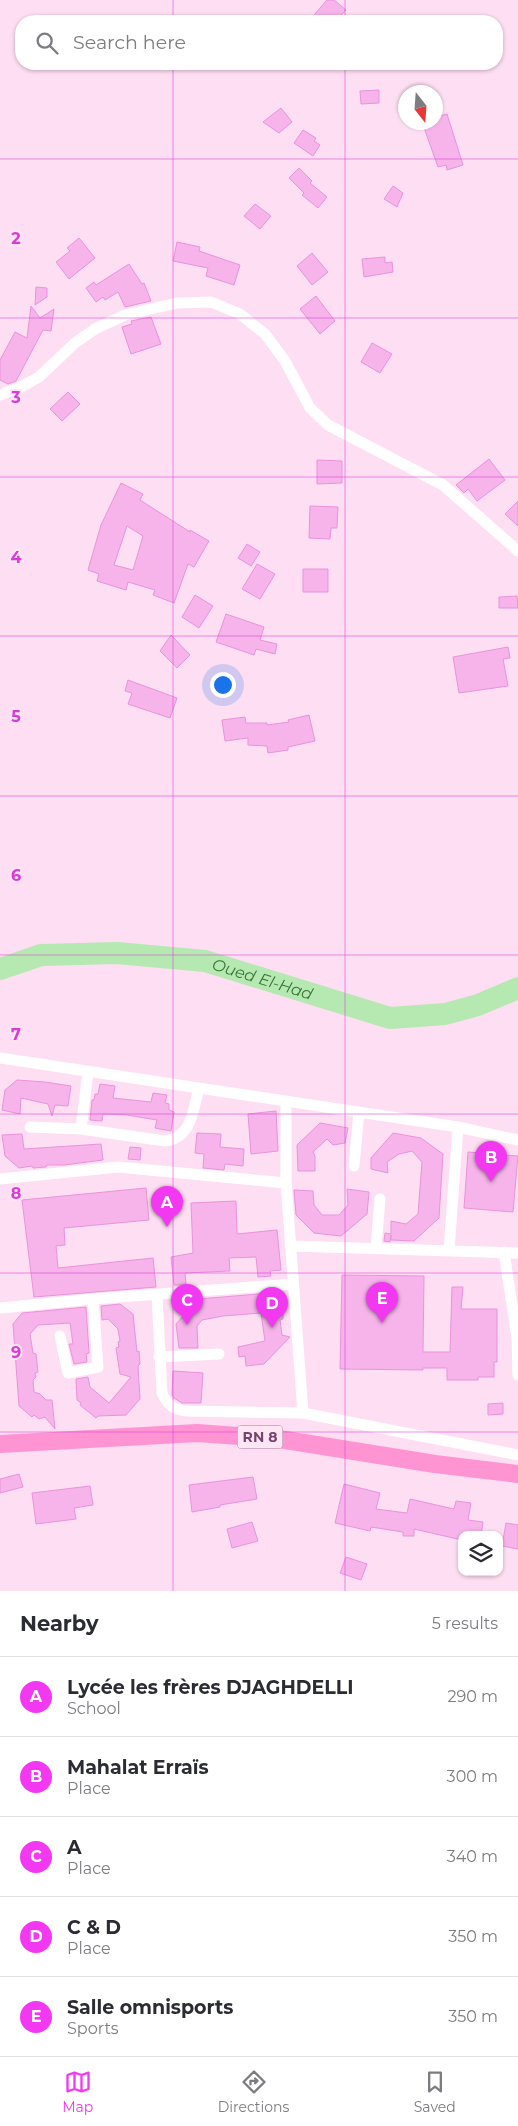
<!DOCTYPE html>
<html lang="en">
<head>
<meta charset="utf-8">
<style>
	body { margin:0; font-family:Montserrat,sans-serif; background:#f7f7f7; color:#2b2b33 }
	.controls { position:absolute; right:15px; bottom:15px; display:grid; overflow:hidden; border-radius:10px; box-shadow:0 1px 4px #0004 }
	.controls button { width:45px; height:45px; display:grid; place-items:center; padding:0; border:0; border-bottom:1px solid #e1e1e2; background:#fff; color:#2b2b33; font:25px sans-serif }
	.compass { position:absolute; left:398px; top:85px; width:45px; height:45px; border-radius:50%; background:#fff; box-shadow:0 1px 4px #0004; rotate:163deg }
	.you { position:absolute; left:222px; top:684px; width:18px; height:18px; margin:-12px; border:4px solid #fff; border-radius:50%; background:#1a73e8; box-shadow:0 0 0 8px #1a73e833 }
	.badge { display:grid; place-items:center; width:32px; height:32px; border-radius:50%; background:#f338f2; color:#fff; font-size:16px; font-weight:700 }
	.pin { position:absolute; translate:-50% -41px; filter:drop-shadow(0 1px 2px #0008) }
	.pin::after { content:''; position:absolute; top:26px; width:18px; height:15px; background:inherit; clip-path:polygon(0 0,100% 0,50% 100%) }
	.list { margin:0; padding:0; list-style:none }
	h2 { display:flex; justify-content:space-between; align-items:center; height:65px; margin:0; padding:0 20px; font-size:21px }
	h2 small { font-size:16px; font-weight:400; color:#7c7c81 }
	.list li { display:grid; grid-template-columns:32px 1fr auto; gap:15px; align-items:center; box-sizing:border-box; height:80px; padding:0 20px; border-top:1px solid #e1e1e2 }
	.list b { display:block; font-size:19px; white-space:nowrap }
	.list p { margin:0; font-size:16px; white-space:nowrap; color:#7c7c81 }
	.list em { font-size:16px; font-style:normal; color:#7c7c81 }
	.icon { flex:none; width:28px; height:28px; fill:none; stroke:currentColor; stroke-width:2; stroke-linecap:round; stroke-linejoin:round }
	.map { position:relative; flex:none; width:518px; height:1591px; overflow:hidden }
	.search { position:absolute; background:#fff; box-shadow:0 1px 4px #0004; left:15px; right:15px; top:15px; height:55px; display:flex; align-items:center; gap:12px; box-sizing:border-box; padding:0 18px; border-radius:20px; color:#7c7c81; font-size:19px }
	.sheet { height:465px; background:#fff }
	nav { display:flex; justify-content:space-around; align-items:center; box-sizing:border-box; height:70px; border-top:1px solid #e1e1e2; background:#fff; font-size:14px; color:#7c7c81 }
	nav a { display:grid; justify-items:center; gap:2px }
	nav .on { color:#f338f2 }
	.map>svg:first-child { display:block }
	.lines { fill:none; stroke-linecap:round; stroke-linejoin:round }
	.river { stroke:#b6e9b2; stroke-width:22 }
	.building { fill:#f6b4ea; stroke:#ea93db; fill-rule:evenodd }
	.street { stroke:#fff; stroke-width:11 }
	.primary { stroke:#ff94d3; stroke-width:18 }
	.grid { fill:none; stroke:#da3bd8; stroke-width:1; stroke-opacity:0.55 }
	.labels { text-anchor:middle; stroke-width:4; stroke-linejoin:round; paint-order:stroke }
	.shield { fill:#ffe6f5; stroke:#9f7597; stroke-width:1 }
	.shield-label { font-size:14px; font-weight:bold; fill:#76456f }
	.water-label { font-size:16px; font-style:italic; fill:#387635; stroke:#ffe6f5 }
	.grid-label { font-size:16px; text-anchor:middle; font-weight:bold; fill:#da3bd8; stroke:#ffe6f5; stroke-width:4; stroke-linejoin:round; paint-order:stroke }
</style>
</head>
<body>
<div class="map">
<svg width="518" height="1591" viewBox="0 0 518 1591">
	<rect width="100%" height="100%" fill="#fedef2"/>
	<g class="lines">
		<path class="river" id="s1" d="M0,969L41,955L117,953L205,961L390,1018L445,1014L478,1005L518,988"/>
	</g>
	<path class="building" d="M327,0H334L346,10L336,21H309Z
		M379,90V103L361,104L360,91Z
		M281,108L292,122L279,133L263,122Z
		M447,114L463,165L447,170L446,165L438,167L422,122H436V117Z
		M303,130L316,138L314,141L320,145L313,156L294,143Z
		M299,168L312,181L310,183L327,197L318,208L302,195L304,193L289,178Z
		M393,186L403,193L397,207L384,199Z
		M255,204L271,216L260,229L244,216Z
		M79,238L95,258L69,279L56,262L70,251L67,248Z
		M177,242L200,247L199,251L240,265L234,285L206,276L208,268L173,261Z
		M312,253L328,272L312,285L297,266Z
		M385,257V263L392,262L393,272L364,277L362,259Z
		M129,264L142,284L144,283L151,301L125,307L118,292L105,300L103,297L96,302L86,288L94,282L96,285Z
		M36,287L47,288V297L35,305Z
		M316,296L335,321L320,334L300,309Z
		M31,306L40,318L54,309L51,331L43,330L16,381L8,384L0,380V360L15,332L27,338Z
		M151,317L161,344L131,354L122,327L132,324L131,321Z
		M372,343L392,354L380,373L361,362Z
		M68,392L80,404L62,421L50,409Z
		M489,459L505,480L477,501L468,489L464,493L456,485Z
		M317,460L342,461V483L317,484Z
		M121,483L143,494L140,500L190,532V530L209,541L194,567L188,564L174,603L153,595L155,590L128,582L126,590L97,581L99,574L88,570L101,525ZM127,526L143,536L133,570L114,565Z
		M518,501V526L505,514Z
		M310,506L338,507L337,528H331L330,539L309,538Z
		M247,544L260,552L251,566L238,558Z
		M257,564L275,574L260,599L242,589Z
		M303,569H328V592H303Z
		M195,595L213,606L199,628L182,617Z
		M517,596L518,608H499V597Z
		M226,614L264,627L260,640L277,644L275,654L256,649L254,655L216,642Z
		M171,635L190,655L177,668L160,651Z
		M508,647L510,658L503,659L508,686L459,693L453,657Z
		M128,680L177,698L170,718L128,704L132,693L125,691Z
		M309,715L315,741L288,747V750L268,753L267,746L248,745V738L225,741L222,720L245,717L246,723H267V725L289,722L288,720Z
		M17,1080L45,1082L71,1086L68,1106L55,1105L52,1116L48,1104L21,1098L20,1114L2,1110L5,1090Z
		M100,1084L115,1086L113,1098L151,1102L153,1093L167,1095L165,1103L169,1104V1110L174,1112L171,1131L155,1128L157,1120L127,1115L103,1114L102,1121L90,1120L92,1100H94L95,1094H98Z
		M276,1111L278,1151L251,1154L248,1114Z
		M320,1123L348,1128L345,1143L333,1145L327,1139L313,1152L315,1156V1171H298L297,1145Z
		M197,1133L221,1134L220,1147L244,1149L243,1166L225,1164L224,1170L203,1168L204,1154L195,1153Z
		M393,1133L421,1138L443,1154L439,1218L414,1241L391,1240V1235L390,1242L384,1241L385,1233L391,1234V1221L406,1224L418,1214L422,1162L412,1151L399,1154L387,1162L388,1173L371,1169V1158Z
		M22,1134L24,1149L101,1144L103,1160L64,1165H47L46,1167L33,1168L32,1166L19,1168L5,1156L2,1135Z
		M130,1147L141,1148L140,1160L128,1159Z
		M468,1152L518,1156L513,1212L464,1208Z
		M146,1188L149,1220L64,1228L65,1245L56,1246L58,1268L153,1258L156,1287L34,1297L22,1200Z
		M347,1189L369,1192L367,1214L341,1236L314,1233L296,1215L294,1190L313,1191L314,1205L322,1215H339L348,1205Z
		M236,1201L237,1234L277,1230L281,1270L270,1271L271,1276L258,1277L256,1257L229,1258L230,1271L185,1273L186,1285H174L171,1257L193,1253L191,1203Z
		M342,1275L424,1276L423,1352H450L452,1287H463L461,1309H497V1362H494V1377H478V1380H447V1368H423V1370L340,1369Z
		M259,1294L283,1313V1319L280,1320L282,1335L290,1337L264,1364L246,1366L245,1356L239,1357L238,1347L265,1341L261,1313L223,1316L202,1320L197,1326L198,1348H179L176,1324L198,1299Z
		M120,1304L133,1314L137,1352L139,1351L140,1364L138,1366L140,1399L126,1415L98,1416L96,1418L80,1405L81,1403L77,1400L76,1379L88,1377L90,1387L109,1403L131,1377L120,1374L116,1348L119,1347L118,1342L120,1341L118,1329L108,1319L102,1320L101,1306Z
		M86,1307L89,1353L86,1354L87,1362L74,1364L69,1344H73L70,1323L38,1325L30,1334L33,1353L36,1354L38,1372L35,1373L36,1377L33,1380L34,1392L40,1394L46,1400H52L55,1429L45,1417L39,1419L34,1415L32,1417L19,1406L13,1324L22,1313Z
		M173,1371L203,1373L201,1403H182L174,1398L172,1395Z
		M503,1403V1414L488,1415V1404Z
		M19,1474L23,1487L0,1493V1479Z
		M253,1477L257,1499L220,1505V1507L192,1512L189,1485Z
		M344,1484L380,1493L376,1509L407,1513L410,1499L454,1509L456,1501L471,1503L468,1520L483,1522L481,1535H462V1540L414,1529V1536H403V1532L371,1527L370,1531L335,1523Z
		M90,1486L93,1505L74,1508L76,1519L36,1524L32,1493Z
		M252,1522L258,1541L232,1548L227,1529Z
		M506,1523L518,1525V1549L502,1546Z
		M346,1557L367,1564L361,1580L340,1573Z"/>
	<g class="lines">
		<path class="street" d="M0,395L21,387L39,377L75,343L95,329L125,315L177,303L211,302L240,314L265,334L285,361L310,408L328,425L443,485L518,551
			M0,1058L458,1127L518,1140
			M286,1101V1183L303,1413
			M30,1127L81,1129L165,1141C192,1138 193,1110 199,1088
			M81,1129L88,1072
			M354,1166L359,1112
			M0,1179L118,1167L286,1183
			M290,1246L518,1253
			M376,1248L380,1199
			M449,1250L458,1127
			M504,1252L517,1338L518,1375
			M157,1295L162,1393C167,1405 174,1410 187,1411L303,1413L518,1455
			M0,1308L93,1299L293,1284
			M60,1336L68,1373L98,1367L93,1299
			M159,1357L219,1354"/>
		<path class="primary" d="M0,1444L197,1433L279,1439L435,1464L518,1474"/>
	</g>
	<path class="grid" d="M173,0V21M345,0V21M173,64V1591M345,64V1591M0,159H518M0,318H518M0,477H518M0,636H518M0,796H518M0,955H518M0,1114H518M0,1273H518M0,1432H518"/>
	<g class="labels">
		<rect class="shield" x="237.5" y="1425.5" width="45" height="23" rx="4"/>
		<g class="shield-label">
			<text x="260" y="1442">RN 8</text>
		</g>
		<g class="water-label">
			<text dy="6" stroke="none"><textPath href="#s1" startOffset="268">Oued El-Had</textPath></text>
		</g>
	</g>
	<g class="grid-label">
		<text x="16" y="244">2</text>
		<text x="16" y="403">3</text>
		<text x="16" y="563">4</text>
		<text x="16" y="722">5</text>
		<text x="16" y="881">6</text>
		<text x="16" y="1040">7</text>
		<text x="16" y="1199">8</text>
		<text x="16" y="1358">9</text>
	</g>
</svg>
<div class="controls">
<button><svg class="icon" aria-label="layers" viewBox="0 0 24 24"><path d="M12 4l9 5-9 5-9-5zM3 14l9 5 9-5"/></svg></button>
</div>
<svg class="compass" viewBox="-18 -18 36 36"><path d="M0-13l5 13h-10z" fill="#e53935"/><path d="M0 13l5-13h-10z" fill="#7c7c81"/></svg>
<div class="you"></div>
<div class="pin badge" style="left:167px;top:1227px">A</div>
<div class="pin badge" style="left:491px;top:1182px">B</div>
<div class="pin badge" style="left:187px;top:1325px">C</div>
<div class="pin badge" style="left:272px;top:1328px">D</div>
<div class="pin badge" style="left:382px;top:1323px">E</div>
<div class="search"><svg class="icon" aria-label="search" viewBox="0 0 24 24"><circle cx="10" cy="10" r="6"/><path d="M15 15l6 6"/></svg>Search here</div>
</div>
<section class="sheet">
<h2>Nearby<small>5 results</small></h2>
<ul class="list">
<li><span class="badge">A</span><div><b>Lycée les frères DJAGHDELLI</b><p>School</p></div><em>290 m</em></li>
<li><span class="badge">B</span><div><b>Mahalat Erraïs</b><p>Place</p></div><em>300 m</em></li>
<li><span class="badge">C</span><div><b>A</b><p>Place</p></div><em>340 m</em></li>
<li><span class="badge">D</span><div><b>C &amp; D</b><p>Place</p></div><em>350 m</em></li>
<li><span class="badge">E</span><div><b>Salle omnisports</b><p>Sports</p></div><em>350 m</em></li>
</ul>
</section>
<nav>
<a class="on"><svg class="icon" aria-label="map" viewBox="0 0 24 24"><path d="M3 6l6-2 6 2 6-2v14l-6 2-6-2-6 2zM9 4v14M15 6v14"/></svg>Map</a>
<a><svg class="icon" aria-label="directions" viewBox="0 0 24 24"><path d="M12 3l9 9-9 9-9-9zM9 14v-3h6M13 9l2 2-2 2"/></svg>Directions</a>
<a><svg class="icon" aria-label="saved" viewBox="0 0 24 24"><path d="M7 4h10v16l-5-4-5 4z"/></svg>Saved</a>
</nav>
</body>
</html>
